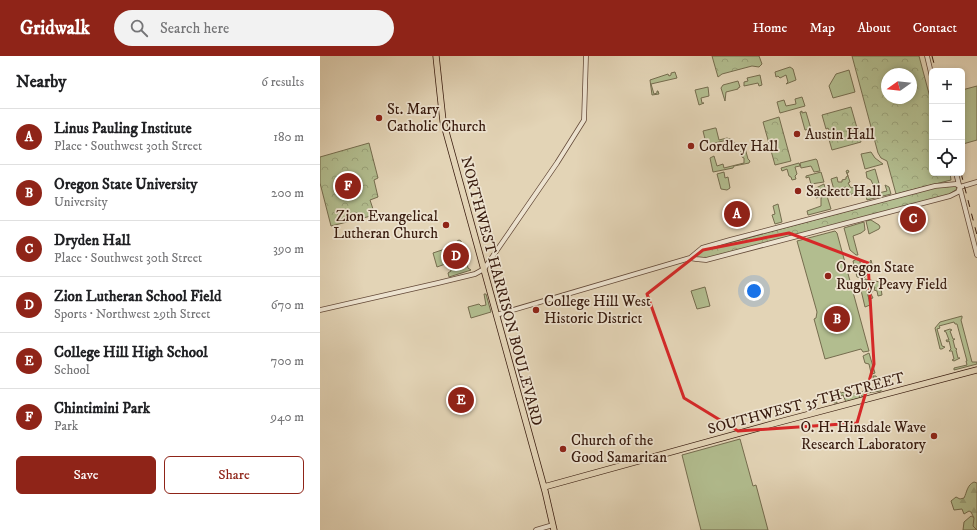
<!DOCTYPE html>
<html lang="en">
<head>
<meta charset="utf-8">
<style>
	body { margin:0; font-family:"IM FELL DW Pica",serif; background:#f2f2f2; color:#202124 }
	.controls { position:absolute; right:12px; top:12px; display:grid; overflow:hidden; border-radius:6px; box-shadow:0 2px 6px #0003 }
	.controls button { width:36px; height:36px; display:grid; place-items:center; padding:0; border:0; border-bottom:1px solid #e0e0e0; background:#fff; color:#202124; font:20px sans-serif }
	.compass { position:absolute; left:561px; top:12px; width:36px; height:36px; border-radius:50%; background:#fff; box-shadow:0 2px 6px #0003; rotate:255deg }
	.you { position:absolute; left:434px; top:235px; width:14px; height:14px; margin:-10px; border:3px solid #fff; border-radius:50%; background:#1a73e8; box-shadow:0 0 0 6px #1a73e833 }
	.badge { display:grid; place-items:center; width:26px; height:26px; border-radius:50%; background:#8f2418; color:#fff; font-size:13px; font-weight:700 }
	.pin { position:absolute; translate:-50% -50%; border:2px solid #fff; box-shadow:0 1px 4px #0006 }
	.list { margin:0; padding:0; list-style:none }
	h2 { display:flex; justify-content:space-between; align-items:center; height:52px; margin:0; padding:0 16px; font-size:17px }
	h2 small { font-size:13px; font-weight:400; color:#757577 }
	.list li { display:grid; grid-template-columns:26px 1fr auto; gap:12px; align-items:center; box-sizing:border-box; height:56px; padding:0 16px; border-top:1px solid #e0e0e0 }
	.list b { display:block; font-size:15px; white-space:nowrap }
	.list p { margin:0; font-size:13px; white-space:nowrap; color:#757577 }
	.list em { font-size:13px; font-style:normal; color:#757577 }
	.actions { display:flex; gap:8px; padding:12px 16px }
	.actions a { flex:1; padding:9px 0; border:1px solid #8f2418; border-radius:6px; text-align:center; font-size:14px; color:#8f2418 }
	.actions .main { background:#8f2418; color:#fff }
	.icon { flex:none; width:22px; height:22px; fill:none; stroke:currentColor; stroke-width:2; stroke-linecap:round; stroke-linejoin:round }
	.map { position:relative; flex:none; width:657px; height:474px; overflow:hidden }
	header { display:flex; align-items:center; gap:24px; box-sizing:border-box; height:56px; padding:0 20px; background:#8f2418; color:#fff }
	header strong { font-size:19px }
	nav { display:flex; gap:22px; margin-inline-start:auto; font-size:14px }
	.search { width:280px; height:36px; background:#f2f2f2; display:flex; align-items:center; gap:10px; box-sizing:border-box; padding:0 14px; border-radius:22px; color:#757577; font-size:15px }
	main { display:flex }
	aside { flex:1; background:#fff }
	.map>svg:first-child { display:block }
	.green { fill:#b2bd8f; stroke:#756c4e }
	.forest { fill:url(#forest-firs); stroke:#756c4e }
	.park { fill:url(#park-crowns); stroke:#756c4e; fill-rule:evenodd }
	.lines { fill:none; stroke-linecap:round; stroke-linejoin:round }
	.minor-casing { stroke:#634938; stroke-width:5.5 }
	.major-casing { stroke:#381b0e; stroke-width:7 }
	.minor { stroke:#ede3d0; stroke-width:4 }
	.major { stroke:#e3d4b6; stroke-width:5.5 }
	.rail { stroke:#381b0e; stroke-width:1; stroke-dasharray:7 7; stroke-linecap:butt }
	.marked { fill:none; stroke:#d62828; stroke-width:3; stroke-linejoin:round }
	.poi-dot { fill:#8f2418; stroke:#ede3d0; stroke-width:1.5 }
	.labels { text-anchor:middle; stroke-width:3.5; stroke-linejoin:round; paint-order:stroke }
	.poi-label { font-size:15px; fill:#381b0e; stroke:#ede3d0; text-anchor:start }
	.street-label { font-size:15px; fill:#381b0e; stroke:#ede3d0 }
</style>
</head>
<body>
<header>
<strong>Gridwalk</strong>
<div class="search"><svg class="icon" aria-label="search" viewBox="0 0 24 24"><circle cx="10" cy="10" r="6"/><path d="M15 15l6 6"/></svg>Search here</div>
<nav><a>Home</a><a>Map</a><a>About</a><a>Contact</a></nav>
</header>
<main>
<aside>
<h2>Nearby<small>6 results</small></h2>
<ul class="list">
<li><span class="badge">A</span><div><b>Linus Pauling Institute</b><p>Place · Southwest 30th Street</p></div><em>180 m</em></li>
<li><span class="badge">B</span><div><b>Oregon State University</b><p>University</p></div><em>200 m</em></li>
<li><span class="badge">C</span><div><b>Dryden Hall</b><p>Place · Southwest 30th Street</p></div><em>390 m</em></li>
<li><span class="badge">D</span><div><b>Zion Lutheran School Field</b><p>Sports · Northwest 29th Street</p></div><em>670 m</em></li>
<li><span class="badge">E</span><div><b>College Hill High School</b><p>School</p></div><em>700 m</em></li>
<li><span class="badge">F</span><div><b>Chintimini Park</b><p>Park</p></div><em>940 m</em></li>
</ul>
<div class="actions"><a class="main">Save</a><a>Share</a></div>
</aside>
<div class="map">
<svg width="657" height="474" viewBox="0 0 657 474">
	<defs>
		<pattern id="forest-firs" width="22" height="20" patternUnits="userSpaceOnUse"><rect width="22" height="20" fill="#b2bd8f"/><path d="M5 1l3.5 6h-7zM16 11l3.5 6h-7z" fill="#9aa27a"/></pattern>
		<pattern id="park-crowns" width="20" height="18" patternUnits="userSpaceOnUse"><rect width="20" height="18" fill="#b2bd8f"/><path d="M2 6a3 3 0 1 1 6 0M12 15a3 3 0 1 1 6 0" fill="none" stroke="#9aa27a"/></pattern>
	</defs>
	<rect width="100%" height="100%" fill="#e3d4b6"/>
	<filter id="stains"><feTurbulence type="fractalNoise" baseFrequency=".005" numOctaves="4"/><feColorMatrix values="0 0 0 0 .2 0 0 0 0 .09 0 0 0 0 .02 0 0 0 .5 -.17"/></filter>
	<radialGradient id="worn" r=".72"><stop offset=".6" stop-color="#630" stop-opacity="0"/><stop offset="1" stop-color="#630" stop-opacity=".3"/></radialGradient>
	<path class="green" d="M470,11L473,13L476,24L466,28L468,26L466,19L460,22L458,20L456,21L455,16Z
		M529,14L535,36L513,42L509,30L516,18Z
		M355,16L357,22L331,28L334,38L337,37V35H338L339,38L332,39L330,24L348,18L349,20L351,19V17Z
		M440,19L442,29L439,30L438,27L424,30V26L428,25L427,22Z
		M418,25L420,31L418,32V33L406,36L405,45L401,32L403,29Z
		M657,30V84L643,88L642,34Z
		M388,31L389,40L381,42L382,47H384L379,49L375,34Z
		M482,41L485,50L460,57L457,46L464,44L466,50L476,48L475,43Z
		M482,55V57L486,56L491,73L485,74L480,56Z
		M395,72H396L399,84L407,82L413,84L414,87L409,88L407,84L391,88L392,91H387L383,75Z
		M419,89L422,90L423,95H425V92L428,103L430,105L429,107L414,110L413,112L393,116L390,102L394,100L397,110L403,108L404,112L424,107V102L422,101Z
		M551,96L555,102L563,108L545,113L541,98Z
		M496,103L497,104L500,115L494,116L491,110L481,112L480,107Z
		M479,107L480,110L475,111L477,118L475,120L476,123L472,124L471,121L469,120L467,113L462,115L461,112Z
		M555,113L560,131L557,132V130L554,131L551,124L547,122L546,116Z
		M528,114L529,116L527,117L530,126L528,127L531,132L533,131L534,129L536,138L539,137L540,139H535V137L529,139L526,131L519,133L521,140L516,141L511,123L517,121L518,126H522V124L526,123V121L528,120L526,115Z
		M404,116L405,122L408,121L410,132L407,134L401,133L397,118Z
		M501,116L504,126L491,128L489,121L486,122V120Z
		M504,128L507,139L496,142L492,134Z
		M565,129L569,131L571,138L547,144L546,140L567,135Z
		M507,140L511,153L488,159L487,155L501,150V142Z
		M458,148L462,166L455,168L452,159L455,158L453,150Z
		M551,164L559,169L560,171L559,173L549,178L546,165Z
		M544,166L545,174L541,177L533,180L538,199H536L530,194L524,172Z
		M515,175L517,177L549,295L543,296L541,293L505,303L494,263L496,262L497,256L477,185Z
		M139,184L141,185L148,212L151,214L129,221L128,217L131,215L125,193C131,191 134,186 139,184Z
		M539,202L541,210L546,209L547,211L551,210L550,205L551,204L553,212L544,222L537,221L533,205Z
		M545,223L560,226L562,239L558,240L557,235L554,234L555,231H552L551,232L553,235L551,238L553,242L549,243L545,225L550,249L545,251L540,230Z
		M385,231L390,250L377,253L371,235Z
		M164,238H166L171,256L151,262L148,251L159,248L161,250L166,249Z
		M642,260V262L641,264L652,306H657V308L634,314V312L647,309L646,305H647L637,268H635L634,266L619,270L620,272L617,273L622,290L625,291L622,293H620L615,272L620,266Z
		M630,273L632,274L630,275L633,283H635L633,284L635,292L637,293L636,294L638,302H640L634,305L632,304L634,303L632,295H629L631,293L629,285L627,286L626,284H629L626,276L624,275Z
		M549,297L555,317L552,318L551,317L549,308L545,307L543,300Z
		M553,320H556C558,324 562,329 561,335L547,337L544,341H542L541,336L555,331L554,329Z
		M518,333L521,337L527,335L529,339L539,336L540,342L526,346L523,339L516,341L517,347H514L512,335Z
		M420,383L433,430L436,429L448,474H381L362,399Z
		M651,460L655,462L657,474H643L644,466Z"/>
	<path class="forest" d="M654,426L657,427V474L653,470L654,462L651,456L649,455L644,458L642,453L634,454L631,445L636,441L640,443L644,442C647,436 647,429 654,426Z"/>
	<path class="park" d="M392,0H439L442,8L439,11L432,10L402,18L398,21Z
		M532,0H599L612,49V117H630L631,124L576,138L567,105L561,102L558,97ZM567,18H591V42H567Z
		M531,51L541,86L512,94L508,80L510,79V76L508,72L506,73L502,59Z
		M459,61L471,105L455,109L443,66Z
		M49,87L58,122L54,124L58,141L50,144L55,159L11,170L0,127V101Z
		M625,129H636L637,133L628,139L387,203L375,201L382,194Z
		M125,193L128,207L117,211L113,197Z"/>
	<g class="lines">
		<defs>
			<path id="minor" d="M607,0L612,21
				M636,117L657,199
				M370,202L376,203L386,204L630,140L638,136L640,131
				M0,254L118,227L155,218L164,213L237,107L264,64L266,0
				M176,259L370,202L382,192L410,184L615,130L636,128L640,131L657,126
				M216,474L233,469"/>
			<path id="major" d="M116,0L123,65L225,435L234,474
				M224,431L456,367L657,314"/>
		</defs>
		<use href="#minor" class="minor-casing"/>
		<use href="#major" class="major-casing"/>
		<use href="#minor" class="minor"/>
		<use href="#major" class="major"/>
		<path class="rail" d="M612,0L616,15
			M641,117L657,179"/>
	</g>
	<path class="marked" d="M469,177L548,207L554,308L537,367L418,375L364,342L327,238L383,194Z"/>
	<g class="poi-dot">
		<circle cx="59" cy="62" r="4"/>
		<circle cx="477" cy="78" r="4"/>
		<circle cx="371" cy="90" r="4"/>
		<circle cx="478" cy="135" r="4"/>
		<circle cx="126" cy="169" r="4"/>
		<circle cx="508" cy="220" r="4"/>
		<circle cx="216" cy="254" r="4"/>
		<circle cx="614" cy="380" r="4"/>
		<circle cx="243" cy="393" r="4"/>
	</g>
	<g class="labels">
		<g class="poi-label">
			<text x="67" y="58">St. Mary<tspan x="67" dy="17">Catholic Church</tspan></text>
			<text x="485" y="83">Austin Hall</text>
			<text x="379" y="95">Cordley Hall</text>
			<text x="486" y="140">Sackett Hall</text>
			<text x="118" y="165" text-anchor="end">Zion Evangelical<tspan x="118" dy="17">Lutheran Church</tspan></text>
			<text x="516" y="216">Oregon State<tspan x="516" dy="17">Rugby Peavy Field</tspan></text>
			<text x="224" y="250">College Hill West<tspan x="224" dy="17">Historic District</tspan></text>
			<text x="606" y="376" text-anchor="end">O. H. Hinsdale Wave<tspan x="606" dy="17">Research Laboratory</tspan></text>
			<text x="251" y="389">Church of the<tspan x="251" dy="17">Good Samaritan</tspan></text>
		</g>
		<g class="street-label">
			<text transform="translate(182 235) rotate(75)" y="5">NORTHWEST HARRISON BOULEVARD</text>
			<text transform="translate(486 347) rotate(-15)" y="5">SOUTHWEST 35TH STREET</text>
		</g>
	</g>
	<rect width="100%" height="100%" filter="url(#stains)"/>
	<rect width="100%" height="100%" fill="url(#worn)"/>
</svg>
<div class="controls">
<button>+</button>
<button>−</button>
<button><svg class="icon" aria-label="locate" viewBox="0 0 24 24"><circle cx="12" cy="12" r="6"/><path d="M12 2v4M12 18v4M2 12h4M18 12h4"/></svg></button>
</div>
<svg class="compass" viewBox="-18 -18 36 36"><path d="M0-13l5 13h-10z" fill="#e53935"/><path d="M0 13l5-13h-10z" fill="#757577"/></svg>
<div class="you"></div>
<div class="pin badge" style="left:417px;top:158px">A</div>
<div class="pin badge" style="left:517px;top:263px">B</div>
<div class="pin badge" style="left:593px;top:163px">C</div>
<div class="pin badge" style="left:136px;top:200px">D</div>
<div class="pin badge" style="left:141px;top:344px">E</div>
<div class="pin badge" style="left:28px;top:130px">F</div>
</div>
</main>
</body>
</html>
